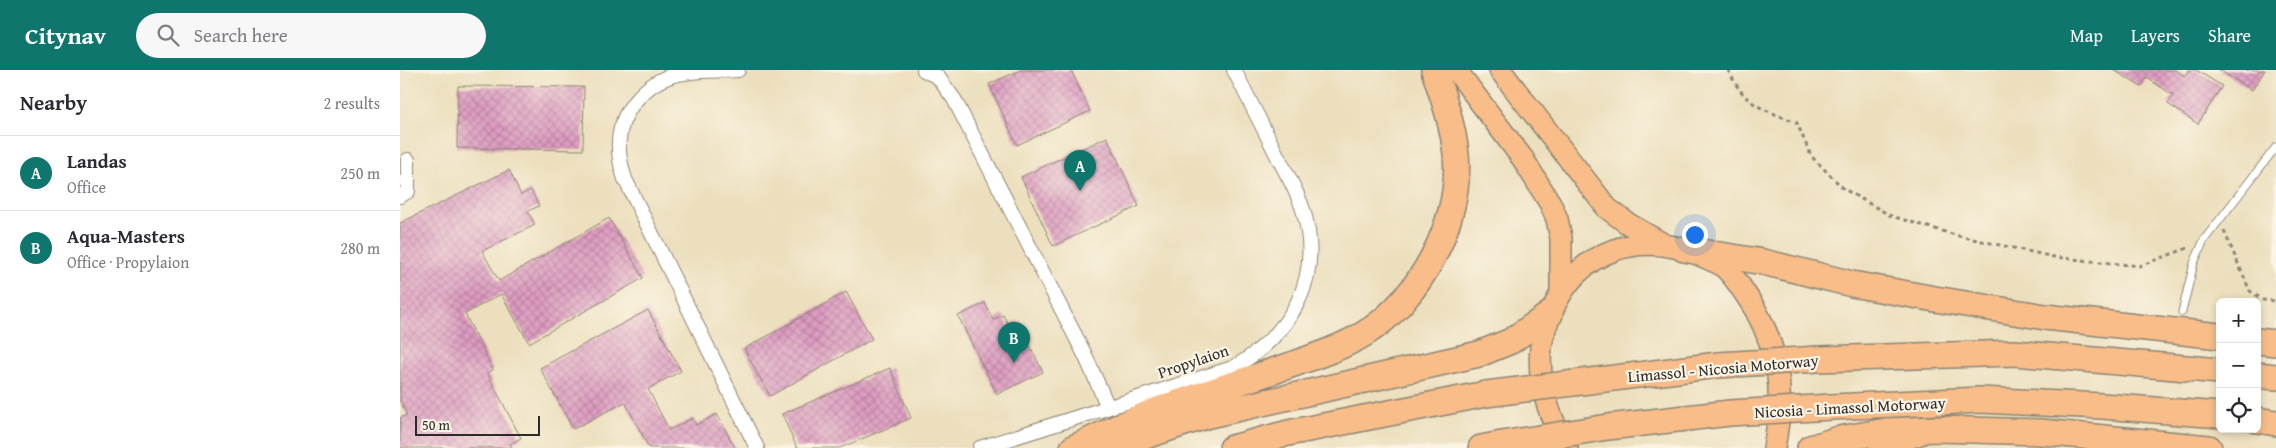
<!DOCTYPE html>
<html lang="en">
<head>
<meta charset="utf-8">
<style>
	body { margin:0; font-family:"Gentium Book Plus",serif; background:#f7f7f7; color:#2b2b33 }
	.controls { position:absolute; right:15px; bottom:15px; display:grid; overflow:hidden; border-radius:8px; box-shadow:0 2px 8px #0003 }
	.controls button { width:45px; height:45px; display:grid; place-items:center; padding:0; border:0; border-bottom:1px solid #e1e1e2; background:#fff; color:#2b2b33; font:25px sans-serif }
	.scale { position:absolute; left:15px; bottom:12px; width:125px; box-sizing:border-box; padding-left:5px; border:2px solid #2b2b2b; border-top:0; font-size:14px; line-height:18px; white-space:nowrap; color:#2b2b2b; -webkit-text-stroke:4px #fcf5e5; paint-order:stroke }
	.you { position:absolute; left:1294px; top:164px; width:18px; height:18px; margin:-12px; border:4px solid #fff; border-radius:50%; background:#1a73e8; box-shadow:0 0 0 8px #1a73e833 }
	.badge { display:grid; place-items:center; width:32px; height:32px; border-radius:50%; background:#0f766e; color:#fff; font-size:16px; font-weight:700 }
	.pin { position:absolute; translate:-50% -41px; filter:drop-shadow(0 1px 2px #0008) }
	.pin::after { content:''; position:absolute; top:26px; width:18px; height:15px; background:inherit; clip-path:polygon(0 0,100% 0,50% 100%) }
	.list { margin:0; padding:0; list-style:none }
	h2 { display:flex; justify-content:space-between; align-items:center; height:65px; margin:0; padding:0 20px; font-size:21px }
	h2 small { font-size:16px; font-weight:400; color:#7c7c81 }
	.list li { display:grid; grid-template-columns:32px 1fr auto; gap:15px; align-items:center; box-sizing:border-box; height:75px; padding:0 20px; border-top:1px solid #e1e1e2 }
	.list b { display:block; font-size:19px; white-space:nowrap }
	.list p { margin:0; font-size:16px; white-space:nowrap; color:#7c7c81 }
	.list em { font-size:16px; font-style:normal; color:#7c7c81 }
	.icon { flex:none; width:28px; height:28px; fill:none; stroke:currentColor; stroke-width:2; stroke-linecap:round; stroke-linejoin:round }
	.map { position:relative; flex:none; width:1876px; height:378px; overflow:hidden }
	header { display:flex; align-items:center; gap:30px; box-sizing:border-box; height:70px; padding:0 25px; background:#0f766e; color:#fff }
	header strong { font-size:24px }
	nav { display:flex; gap:28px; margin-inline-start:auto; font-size:18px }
	.search { width:350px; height:45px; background:#f7f7f7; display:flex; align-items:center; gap:12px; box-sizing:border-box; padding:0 18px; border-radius:28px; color:#7c7c81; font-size:19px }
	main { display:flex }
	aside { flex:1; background:#fff }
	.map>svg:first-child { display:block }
	.building { fill:url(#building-cross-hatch) }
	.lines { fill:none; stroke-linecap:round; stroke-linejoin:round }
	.lane-casing { stroke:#8c8574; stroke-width:9 }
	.street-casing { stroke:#8c8574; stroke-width:16 }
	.primary-casing { stroke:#8c8574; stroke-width:24 }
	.highway-casing { stroke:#8c8574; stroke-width:28 }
	.path { stroke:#8c8574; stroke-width:3; stroke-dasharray:4 4; stroke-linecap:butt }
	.lane { stroke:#fff; stroke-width:7 }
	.street { stroke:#fff; stroke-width:14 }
	.primary { stroke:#f8bd89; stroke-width:21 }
	.highway { stroke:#f8bd89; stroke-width:25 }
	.highway-bridge-casing { stroke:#8c8574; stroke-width:28; stroke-linecap:butt }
	.highway-bridge { stroke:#f8bd89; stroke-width:25 }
	.labels { text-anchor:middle; stroke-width:4.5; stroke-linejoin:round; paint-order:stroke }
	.street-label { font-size:16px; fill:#2b2b2b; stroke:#fcf5e5 }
</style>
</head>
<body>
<header>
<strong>Citynav</strong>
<div class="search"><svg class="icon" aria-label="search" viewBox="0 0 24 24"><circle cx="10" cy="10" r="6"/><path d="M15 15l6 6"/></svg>Search here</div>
<nav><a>Map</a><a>Layers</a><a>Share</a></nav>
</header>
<main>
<aside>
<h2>Nearby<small>2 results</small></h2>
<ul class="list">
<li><span class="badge">A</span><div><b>Landas</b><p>Office</p></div><em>250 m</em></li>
<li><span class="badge">B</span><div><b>Aqua-Masters</b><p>Office · Propylaion</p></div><em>280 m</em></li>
</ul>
</aside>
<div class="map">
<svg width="1876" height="378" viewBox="0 0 1876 378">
	<defs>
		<pattern id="building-cross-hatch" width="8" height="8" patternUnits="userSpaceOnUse" patternTransform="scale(1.25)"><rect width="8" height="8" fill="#de9bc1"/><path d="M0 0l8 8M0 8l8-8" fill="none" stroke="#b47f9d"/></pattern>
	</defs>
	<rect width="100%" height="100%" fill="#fcf5e5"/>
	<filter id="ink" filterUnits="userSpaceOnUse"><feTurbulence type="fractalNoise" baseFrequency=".02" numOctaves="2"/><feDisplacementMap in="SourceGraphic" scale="10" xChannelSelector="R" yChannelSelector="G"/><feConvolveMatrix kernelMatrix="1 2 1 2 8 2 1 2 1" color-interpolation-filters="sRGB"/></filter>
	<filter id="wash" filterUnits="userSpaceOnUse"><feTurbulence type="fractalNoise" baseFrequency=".0096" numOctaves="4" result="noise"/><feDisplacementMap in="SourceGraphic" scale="20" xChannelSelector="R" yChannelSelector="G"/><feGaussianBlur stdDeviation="1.12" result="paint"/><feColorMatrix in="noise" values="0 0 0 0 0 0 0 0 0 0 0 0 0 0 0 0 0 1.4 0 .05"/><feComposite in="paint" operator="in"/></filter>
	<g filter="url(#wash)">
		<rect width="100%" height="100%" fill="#ecdfbd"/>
		<g id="blocks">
			<path class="building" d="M621,0H671L690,41L617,75L589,14Z
				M1714,0H1775L1785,6L1789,0H1796L1822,16L1798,54L1768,34L1773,25L1747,8L1741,17Z
				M1819,0H1865L1852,20Z
				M58,16L184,17L183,80L57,78Z
				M707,67L739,136L653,176L621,107Z
				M109,100L121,125L131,120L139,136L128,141L135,155L82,181L99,211L209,148L243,208L129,273L101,224L65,244L93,300L87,303L121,368L110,374L112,378H0V348L7,345L0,331V153Z
				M446,222L472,269L370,326L344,279Z
				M585,233L593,250L603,245L609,256L618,251L643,302L597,324L558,246Z
				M248,240L281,301L248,319L269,360L293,348L296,355L317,344L335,378H249L225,332L173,359L140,298Z
				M490,298L511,348L440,378H397L382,344Z"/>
		</g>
	</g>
	<g filter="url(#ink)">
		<use href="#blocks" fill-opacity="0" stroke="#8c8574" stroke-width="1"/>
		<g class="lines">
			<defs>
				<path id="lane" d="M1782,242L1794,193L1804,170L1876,77"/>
				<path id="street" d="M338,0C320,1 301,0 284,3C251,7 221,37 219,71C218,84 221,97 225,109L357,378
					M524,0L538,7L554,29L685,285L708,337
					M0,126L8,121V90
					M580,378L833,298C891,264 923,210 904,143C899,125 889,108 880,91C865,61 849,30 834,0"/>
				<path id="primary" d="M1056,0L1123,89L1150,133L1157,149L1161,168V222
					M1100,0L1207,138L1227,153L1263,174
					M1167,378C1149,347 1137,314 1141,277C1142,264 1147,253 1152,241C1179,179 1239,160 1300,185C1306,188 1314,191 1320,194C1333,202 1347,227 1355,239C1381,286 1384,326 1374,378
					M1480,378L1520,364"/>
				<path id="highway" d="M1284,179L1363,192L1452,214L1535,229L1645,247L1820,266
					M1857,271L1876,273
					M1419,289L1615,283L1820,301
					M1857,305L1876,307
					M1432,337L1580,330L1702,336L1820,345
					M1857,350L1876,353
					M673,378C704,364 734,348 766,337C806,323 847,310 888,296C913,287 941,278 964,264C1021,229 1062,150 1056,84C1053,55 1043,27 1034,0
					M709,378L809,345L1079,284L1111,271L1150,244
					M832,378L888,363L1086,324
					M1081,378L1102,374
					M1410,378L1439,369L1486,361L1537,359L1641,362L1809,378"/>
			</defs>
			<use href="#lane" class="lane-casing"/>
			<use href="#street" class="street-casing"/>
			<use href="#primary" class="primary-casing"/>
			<use href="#highway" class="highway-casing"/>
			<path class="path" d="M1328,0C1347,38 1360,37 1397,53L1411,86L1444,119L1491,146L1559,166L1654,187L1739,196L1788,178
				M1824,161L1850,221L1863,230L1876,231"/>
			<use href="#lane" class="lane"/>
			<use href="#street" class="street"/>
			<use href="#primary" class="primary"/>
			<use href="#highway" class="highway"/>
			<defs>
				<path id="highway-bridge" d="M1086,324L1318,295L1419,289
					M1102,374L1208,357L1330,343L1432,337"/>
			</defs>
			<use href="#highway-bridge" class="highway-bridge-casing"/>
			<use href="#highway-bridge" class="highway-bridge"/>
		</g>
	</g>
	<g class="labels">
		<g class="street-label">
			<text transform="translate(793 291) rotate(-19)" y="6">Propylaion</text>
			<text transform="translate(1323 298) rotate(-5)" y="6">Limassol - Nicosia Motorway</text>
			<text transform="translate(1450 337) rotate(-3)" y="6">Nicosia - Limassol Motorway</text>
		</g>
	</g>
</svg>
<div class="controls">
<button>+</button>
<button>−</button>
<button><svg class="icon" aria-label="locate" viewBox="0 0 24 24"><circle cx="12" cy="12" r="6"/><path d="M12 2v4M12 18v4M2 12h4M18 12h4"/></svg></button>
</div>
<div class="scale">50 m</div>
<div class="you"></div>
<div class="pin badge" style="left:680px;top:121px">A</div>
<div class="pin badge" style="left:614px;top:293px">B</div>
</div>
</main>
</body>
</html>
